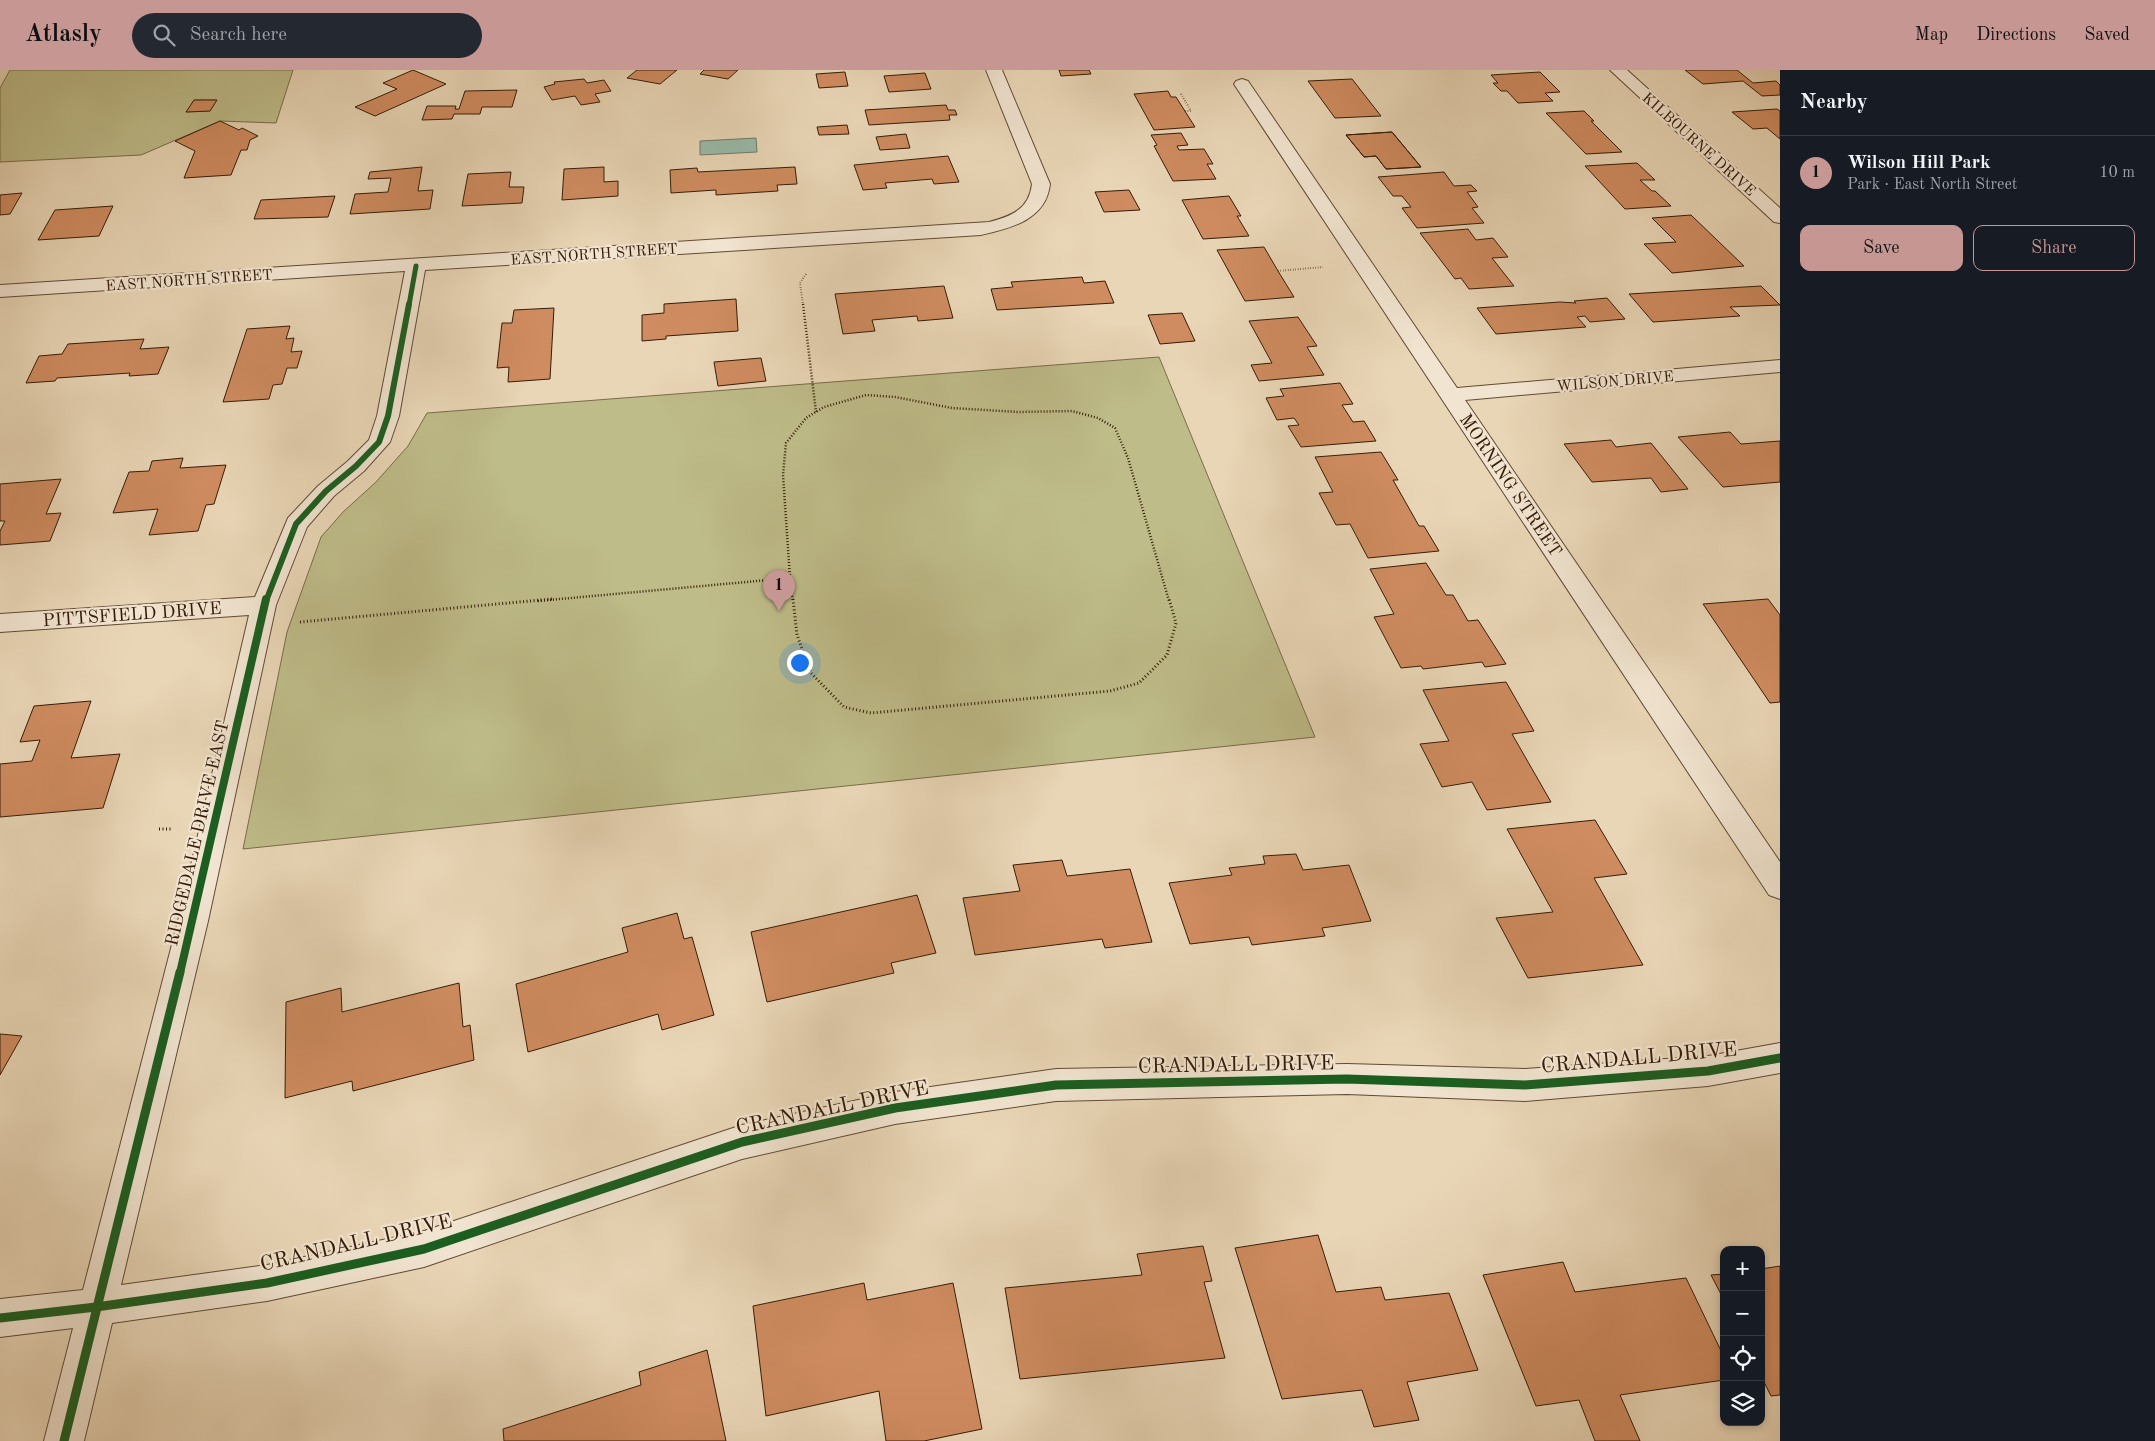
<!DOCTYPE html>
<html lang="en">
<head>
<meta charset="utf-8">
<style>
	body { margin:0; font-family:"Old Standard TT",serif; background:#242831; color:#f1f3f6 }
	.controls { position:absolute; right:15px; bottom:15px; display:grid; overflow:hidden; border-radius:10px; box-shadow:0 2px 8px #0003 }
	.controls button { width:45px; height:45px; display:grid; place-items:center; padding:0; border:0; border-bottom:1px solid #363941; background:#171b24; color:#f1f3f6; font:25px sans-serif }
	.you { position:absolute; left:799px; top:592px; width:18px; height:18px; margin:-12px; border:4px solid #fff; border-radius:50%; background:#1a73e8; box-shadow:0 0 0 8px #1a73e833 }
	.badge { display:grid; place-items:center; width:32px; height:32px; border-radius:50%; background:#c59692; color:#111; font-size:16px; font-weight:700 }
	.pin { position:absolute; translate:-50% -41px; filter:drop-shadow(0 1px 2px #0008) }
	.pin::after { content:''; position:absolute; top:26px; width:18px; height:15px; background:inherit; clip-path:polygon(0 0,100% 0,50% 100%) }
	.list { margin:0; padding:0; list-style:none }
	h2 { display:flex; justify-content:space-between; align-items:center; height:65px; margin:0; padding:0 20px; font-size:21px }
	h2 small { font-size:16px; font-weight:400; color:#9ea1a6 }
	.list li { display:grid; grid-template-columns:32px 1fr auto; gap:15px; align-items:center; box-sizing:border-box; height:75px; padding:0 20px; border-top:1px solid #363941 }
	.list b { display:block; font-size:19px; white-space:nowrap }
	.list p { margin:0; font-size:16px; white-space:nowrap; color:#9ea1a6 }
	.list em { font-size:16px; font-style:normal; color:#9ea1a6 }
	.actions { display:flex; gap:10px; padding:15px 20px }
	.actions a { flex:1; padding:11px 0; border:1px solid #c59692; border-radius:10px; text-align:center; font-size:18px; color:#c59692 }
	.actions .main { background:#c59692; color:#111 }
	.icon { flex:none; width:28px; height:28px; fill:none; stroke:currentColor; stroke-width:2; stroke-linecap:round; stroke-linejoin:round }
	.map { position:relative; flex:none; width:1780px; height:1371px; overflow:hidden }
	header { display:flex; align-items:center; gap:30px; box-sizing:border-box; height:70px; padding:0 25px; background:#c59692; color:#111 }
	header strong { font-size:24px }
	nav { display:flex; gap:28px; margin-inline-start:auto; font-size:18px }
	.search { width:350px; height:45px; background:#242831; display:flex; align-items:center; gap:12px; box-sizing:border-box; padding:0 18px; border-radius:28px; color:#9ea1a6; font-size:19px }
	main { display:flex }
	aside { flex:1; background:#171b24 }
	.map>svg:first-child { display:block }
	.green { fill:#bebc89; stroke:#7a6c48; fill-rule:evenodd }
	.water { fill:#99baa9; stroke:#717b69 }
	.building { fill:#cf8c60; stroke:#351c08 }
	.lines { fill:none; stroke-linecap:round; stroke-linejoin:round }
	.street-casing { stroke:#624a34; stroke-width:2 }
	.path-far2 { stroke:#351c08; stroke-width:2; stroke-dasharray:0.5 2; stroke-linecap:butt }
	.path-far1 { stroke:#351c08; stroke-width:2.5; stroke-dasharray:1 2; stroke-linecap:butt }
	.path { stroke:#351c08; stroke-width:3; stroke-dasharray:1 2.5; stroke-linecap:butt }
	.street { fill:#f1e4d0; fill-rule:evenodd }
	.cycleway-far3-casing { stroke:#f1e4d0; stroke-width:7 }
	.cycleway-far2-casing { stroke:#f1e4d0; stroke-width:9 }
	.cycleway-far1-casing { stroke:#f1e4d0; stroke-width:11 }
	.cycleway-casing { stroke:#f1e4d0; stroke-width:12 }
	.cycleway-far3 { stroke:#1b5e20; stroke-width:5 }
	.cycleway-far2 { stroke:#1b5e20; stroke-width:6 }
	.cycleway-far1 { stroke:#1b5e20; stroke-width:8 }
	.cycleway { stroke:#1b5e20; stroke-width:9 }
	.labels { text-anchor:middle; stroke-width:4.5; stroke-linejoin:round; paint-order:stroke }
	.far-street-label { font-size:15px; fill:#351c08; stroke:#f1e4d0 }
	.street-label { font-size:18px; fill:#351c08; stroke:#f1e4d0 }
	.near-street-label { font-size:21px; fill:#351c08; stroke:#f1e4d0 }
</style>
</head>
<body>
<header>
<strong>Atlasly</strong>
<div class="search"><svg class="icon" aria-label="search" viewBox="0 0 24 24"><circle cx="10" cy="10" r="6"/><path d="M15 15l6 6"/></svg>Search here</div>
<nav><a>Map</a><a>Directions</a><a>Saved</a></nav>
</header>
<main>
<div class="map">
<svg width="1780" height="1371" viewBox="0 0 1780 1371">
	<rect width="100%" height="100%" fill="#e9d6b6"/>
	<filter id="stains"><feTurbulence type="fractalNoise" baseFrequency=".004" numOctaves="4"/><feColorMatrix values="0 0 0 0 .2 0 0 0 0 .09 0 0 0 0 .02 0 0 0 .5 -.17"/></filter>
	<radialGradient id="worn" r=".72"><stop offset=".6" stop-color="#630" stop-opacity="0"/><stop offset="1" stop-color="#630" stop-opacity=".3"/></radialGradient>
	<path class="green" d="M10,0H293L276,53L220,51L141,85L0,92V18ZM194,30H216L210,41L187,42Z
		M1159,287L1315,667L243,779L287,562L321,467L343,442L376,412L408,376L427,343Z"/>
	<path class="water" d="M756,68L757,82L700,85V71Z"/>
	<path class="building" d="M413,0L446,14L375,46L355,37L397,19L383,13Z
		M637,0H677L660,14L627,8Z
		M704,0H738L728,9L700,4Z
		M1059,0H1089L1091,4L1061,6Z
		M1685,0H1737L1753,13L1776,11L1780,15V25L1762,26L1743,11L1703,14Z
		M845,2L848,16L819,18L816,4Z
		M1540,2L1560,22L1545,23L1553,31L1518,33L1507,21H1501L1493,13H1498L1491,5Z
		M925,3L931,19L889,22L884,6Z
		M584,9L587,13L604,10L611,21L595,24L600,32L581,35L575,26L552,30L544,17L555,14L554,12Z
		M1352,9L1381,46L1335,48L1308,11Z
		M517,20L512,37H482L480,44H454L452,49L422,50L427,36H456L455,39H459L465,21Z
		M1168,21L1171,27H1176L1195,57L1154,60L1134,24Z
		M194,30H217L210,41L186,42Z
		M946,35L948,40H955L957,45H949L950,50L869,55L865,40Z
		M1777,39L1780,41V69L1767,58L1753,59L1732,42Z
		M1584,41L1594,51H1591L1622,82L1586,84L1546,43Z
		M220,51L239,60L242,58L258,66L250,70L247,80H241L231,105L184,108L195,81L175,71Z
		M847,55L849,64L819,65L817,57Z
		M1392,62L1421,97L1386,99L1376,86L1364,87L1346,65Z
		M1392,62L1421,97L1386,99L1376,86L1364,87L1346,65Z
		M1181,63L1188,75L1177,76L1179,80L1204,79L1213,94H1207L1216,109L1173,111L1154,76L1157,75L1151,65Z
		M906,64L910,78L880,80L876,67Z
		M948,86L959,112L934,114L932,109L909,111L885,113L887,118L863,120L854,95Z
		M1637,93L1655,110H1640L1652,121H1655L1671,136L1625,139L1585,96Z
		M422,97L418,121L433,120L430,139L350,144L355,124L388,122L391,108L368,109L370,102Z
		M604,97V112L618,111V126L562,130L564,99Z
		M795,97L797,114L777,115L778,121L716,125V120L671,123L670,100L697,98L698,102Z
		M511,102L509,117H524L522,133L462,136L468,104Z
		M1444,102L1454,116L1471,115L1477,121L1467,122L1478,137L1472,138L1484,153L1417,158L1402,138L1411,137L1402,126H1393L1378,107Z
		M1129,120L1140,140L1104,142L1095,122Z
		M22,123L10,144L0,145V125Z
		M335,126L328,147L254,149L261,130Z
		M1229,126L1241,146H1237L1249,166L1203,169L1182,130Z
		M113,136L99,166L38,170L55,140Z
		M1691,145L1744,196L1672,203L1644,174L1676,172L1652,148Z
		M1468,159L1476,170L1493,168L1508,187L1492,188L1514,216L1469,219L1461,208L1455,209L1420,163Z
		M1264,177L1278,201L1294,227L1245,231L1217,180Z
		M1082,207L1084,213L1105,211L1114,233L997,240L991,219L1013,217L1011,212Z
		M944,216L953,248L918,251L917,246L872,250L875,261L843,264L835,224Z
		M1761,216L1780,235L1730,237L1740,246L1653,252L1629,224Z
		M1607,228L1625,249L1590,252L1585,246L1577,247L1586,257L1496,264L1477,238L1560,232L1576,233L1574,231Z
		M736,229L738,261L666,266V269L642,271V245L664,243V234Z
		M554,238L550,309L508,312L509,297L497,298L502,253H512L514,240Z
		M1182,243L1195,271L1160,274L1148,245Z
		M1298,247L1317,276L1307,277L1324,305L1259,311L1251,295L1272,293L1249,251Z
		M290,256L286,269L294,268L291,282L302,281L297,298H287L282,314L273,315L269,329L223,332L247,259Z
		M144,269L140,279L169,277L158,304L129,306L130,303L57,308L55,311L26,313L39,286L62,284L68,274Z
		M761,288L766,311L718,316L714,292Z
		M1340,313L1353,334L1342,335L1353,352L1364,351L1376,371L1301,377L1288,356L1299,355L1294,348L1277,350L1266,328L1284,326L1280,319Z
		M1730,362L1741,374L1780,371V412L1723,417L1678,367Z
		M1611,370L1616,377L1651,373L1688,419L1661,422L1651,408L1592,412L1564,374Z
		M1381,382L1398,410H1393L1419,456H1424L1439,481L1368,488L1350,454L1336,455L1319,423L1333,422L1315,387Z
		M183,388L180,398L226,395L214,434L206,435L198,461L149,465L158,439L113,443L129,402L149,401L152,391Z
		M61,409L46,444L61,443L50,471L0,475V461L5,451H0V414Z
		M1426,493L1446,525H1453L1468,551L1478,550L1506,594L1485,597L1482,592L1423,599L1421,596L1401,598L1374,547L1394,544L1370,499Z
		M1768,529L1780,545V632L1770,633L1703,534Z
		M1506,612L1534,661L1512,664L1551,732L1487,740L1472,712L1442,717L1420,674L1449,671L1423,620Z
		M91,631L71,688L120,684L103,738L0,747V694L32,691L40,670L20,672L34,636Z
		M1595,750L1627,804L1594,808L1643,895L1528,908L1496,848L1553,842L1507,759Z
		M1296,784L1303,800L1349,795L1371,851L1322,858L1325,866L1252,875L1249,867L1190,874L1169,813L1232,805L1229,798L1265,794L1263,786Z
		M1062,790L1067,806L1130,799L1152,872L1105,878L1102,869L975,885L963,828L1020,821L1013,795Z
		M917,825L936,883L891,893L894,903L767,932L751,862Z
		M677,843L684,869L692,867L714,945L662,960L658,944L528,982L516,914L628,882L622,858Z
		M459,913L463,957L470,955L474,990L353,1021L352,1011L285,1028L286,932L341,918L342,942Z
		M0,964L22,966L0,1005Z
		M1318,1165L1336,1222L1381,1217L1385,1230L1449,1223L1478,1300L1407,1312L1419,1350L1374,1357L1362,1320L1282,1329L1235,1178Z
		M1203,1176L1212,1211L1204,1212L1225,1288L1020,1309L1005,1218L1142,1205L1137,1184Z
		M1563,1192L1575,1222L1686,1208L1724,1287V1310L1620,1325L1640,1371H1595L1579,1330L1536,1336L1483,1205Z
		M1780,1196V1325L1771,1326L1761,1306V1199Z
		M1724,1204V1230L1711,1205Z
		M864,1213L867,1230L953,1213L982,1359L924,1371H886L879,1321L766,1346L753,1236Z
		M707,1280L726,1371H504L503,1359L641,1315L639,1302Z"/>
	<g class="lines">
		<defs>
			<path id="street" d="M986,0H1002L1050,114C1046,150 1011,158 981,165L425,200L399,346L390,372L364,401L334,426L307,457L276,535L208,851L121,1215L267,1195L424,1161L742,1055L895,1022L1056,999L1347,994L1525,999L1708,986L1780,973V1003L1708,1016L1525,1031L1347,1024L1056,1031L895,1054L742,1089L424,1197L267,1231L112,1253L84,1371H44L73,1258L0,1267V1229L83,1220L178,851L249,545L0,562V544L255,527L288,448L318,416L348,391L369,370L377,346L405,201L0,227V215L989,152C1012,146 1029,139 1032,114Z
				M1610,0H1627L1780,138V153L1774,152Z
				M1242,9L1248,11L1457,318L1780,290V302L1465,330L1780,792V829L1769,825L1234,14L1236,11Z"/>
		</defs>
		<use href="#street" class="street-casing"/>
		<path class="path-far2" d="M1181,24L1191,41H1185
			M1278,201L1323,197
			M803,235L800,213L806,204"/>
		<path class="path-far1" d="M803,234L816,342
			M790,508L793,531
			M790,508L783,405L786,373L806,348L824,337L866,325L895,327L952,338L1018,342L1072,341L1098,348L1115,358L1128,388L1169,531
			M538,531L790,508"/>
		<path class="path" d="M793,529L797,565L811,603L844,637L871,643L1110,621L1139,613L1167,585L1176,553L1169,529
			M300,552L552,529
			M159,759H171"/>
		<use href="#street" class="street"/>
		<defs>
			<path id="cycleway-far3" d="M409,235L416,196"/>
			<path id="cycleway-far2" d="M266,531L296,454L326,421L356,396L379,372L388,346L409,234"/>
			<path id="cycleway-far1" d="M180,903L266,529"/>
			<path id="cycleway" d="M0,1248L96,1237L267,1213L424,1179L742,1072L895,1038L1056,1015L1347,1009L1525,1015L1708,1001L1780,988
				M64,1371L180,902"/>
		</defs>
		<use href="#cycleway-far3" class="cycleway-far3-casing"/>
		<use href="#cycleway-far2" class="cycleway-far2-casing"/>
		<use href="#cycleway-far1" class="cycleway-far1-casing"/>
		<use href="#cycleway" class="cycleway-casing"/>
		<use href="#cycleway-far3" class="cycleway-far3"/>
		<use href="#cycleway-far2" class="cycleway-far2"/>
		<use href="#cycleway-far1" class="cycleway-far1"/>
		<use href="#cycleway" class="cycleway"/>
	</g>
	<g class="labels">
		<g class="far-street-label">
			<text transform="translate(1699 74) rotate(42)" y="5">KILBOURNE DRIVE</text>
			<text transform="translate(594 184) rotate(-4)" y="5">EAST NORTH STREET</text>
			<text transform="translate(189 210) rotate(-4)" y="5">EAST NORTH STREET</text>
			<text transform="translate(1615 311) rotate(-5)" y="5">WILSON DRIVE</text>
		</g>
		<g class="street-label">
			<text transform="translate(1511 415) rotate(56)" y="6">MORNING STREET</text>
			<text transform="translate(132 544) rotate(-4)" y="6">PITTSFIELD DRIVE</text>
			<text transform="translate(197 763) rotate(-77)" y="6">RIDGEDALE DRIVE EAST</text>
		</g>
		<g class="near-street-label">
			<text transform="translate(1639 987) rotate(-5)" y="7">CRANDALL DRIVE</text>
			<text transform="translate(1236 994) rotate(-1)" y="7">CRANDALL DRIVE</text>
			<text transform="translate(832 1037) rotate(-12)" y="7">CRANDALL DRIVE</text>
			<text transform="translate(356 1172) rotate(-13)" y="7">CRANDALL DRIVE</text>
		</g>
	</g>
	<rect width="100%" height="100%" filter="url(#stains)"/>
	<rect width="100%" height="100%" fill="url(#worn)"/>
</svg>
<div class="controls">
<button>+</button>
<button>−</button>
<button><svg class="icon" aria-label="locate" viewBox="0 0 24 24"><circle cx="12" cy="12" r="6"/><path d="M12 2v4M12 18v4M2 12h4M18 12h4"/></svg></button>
<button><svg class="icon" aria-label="layers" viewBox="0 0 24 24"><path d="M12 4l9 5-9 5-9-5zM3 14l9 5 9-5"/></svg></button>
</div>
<div class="you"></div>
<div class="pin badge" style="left:779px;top:541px">1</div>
</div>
<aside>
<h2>Nearby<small></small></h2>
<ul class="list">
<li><span class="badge">1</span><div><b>Wilson Hill Park</b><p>Park · East North Street</p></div><em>10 m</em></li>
</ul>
<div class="actions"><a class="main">Save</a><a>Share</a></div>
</aside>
</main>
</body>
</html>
